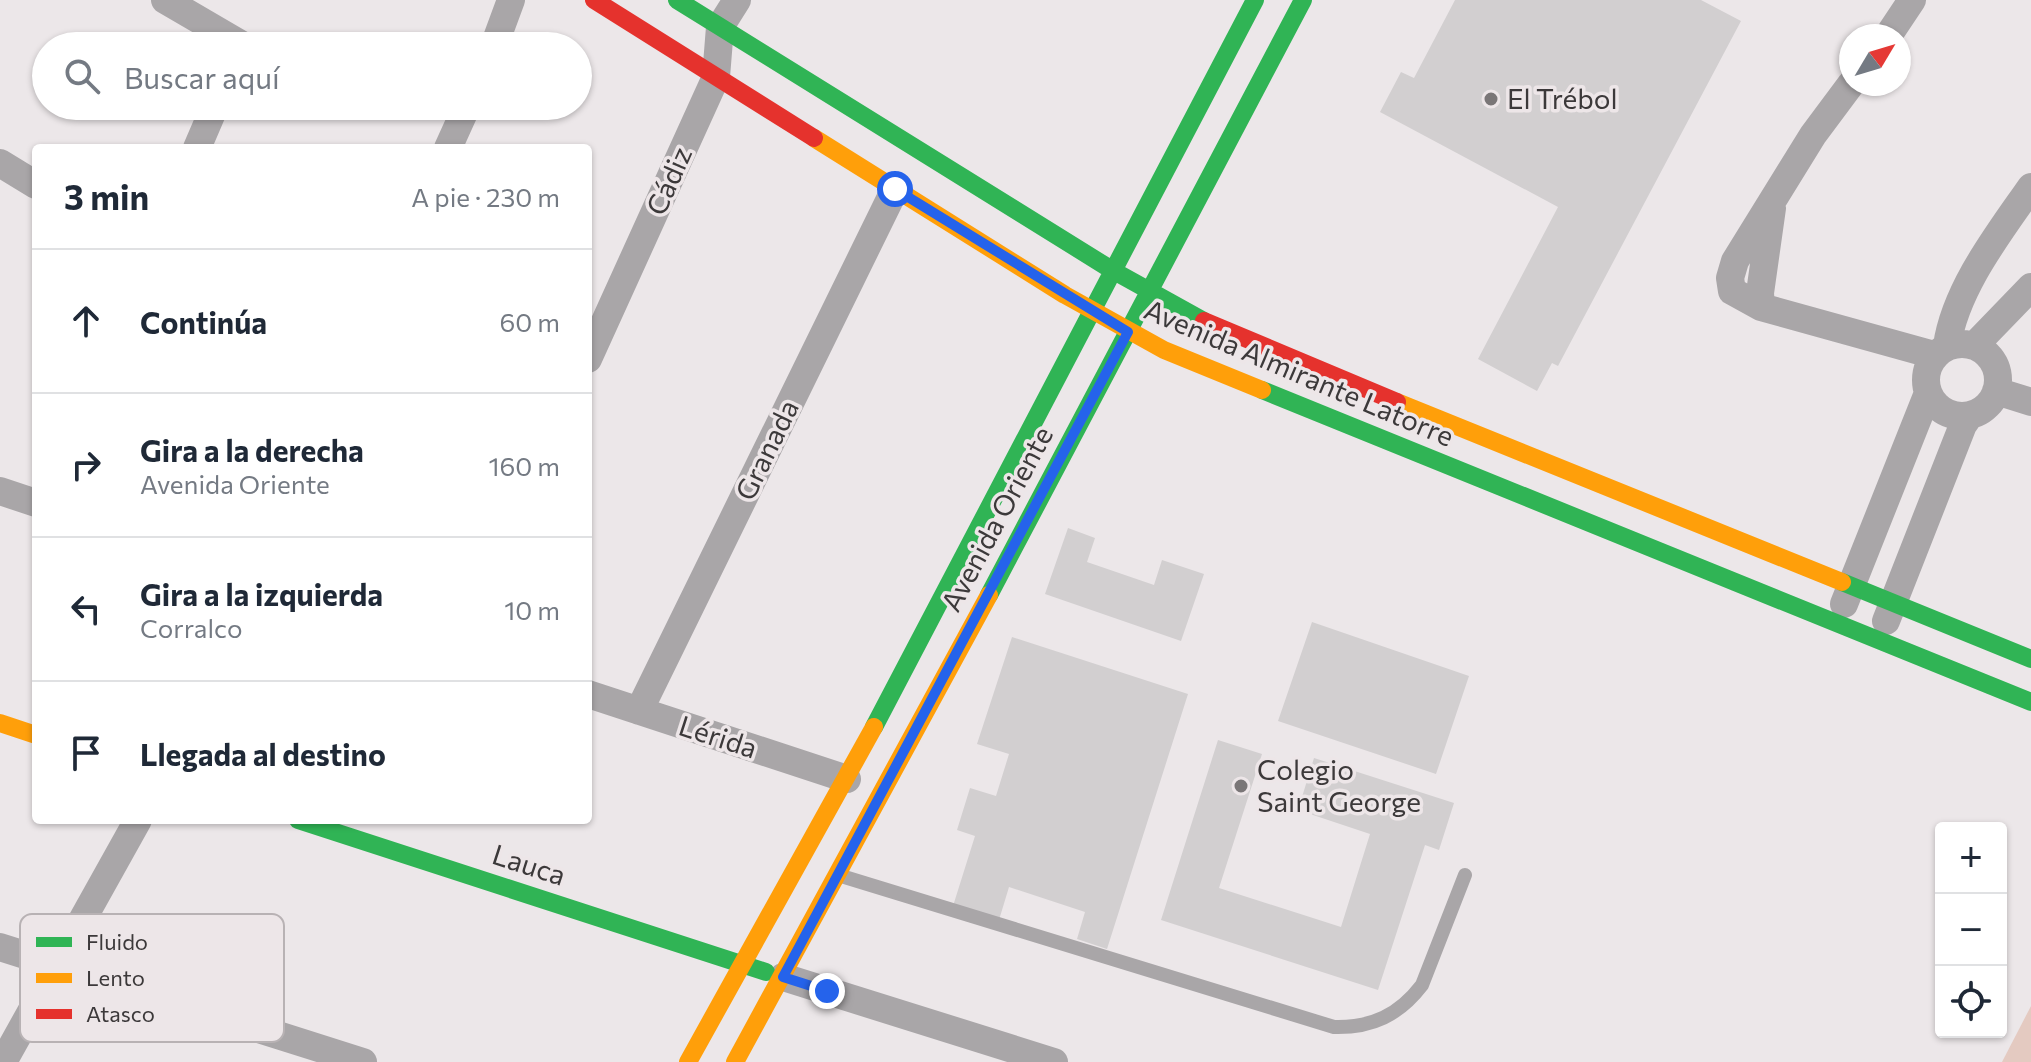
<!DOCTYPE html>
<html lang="es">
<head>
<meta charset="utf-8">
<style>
	body { margin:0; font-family:Commissioner,sans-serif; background:#f6f6f7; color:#1f2937 }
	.controls { position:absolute; right:24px; bottom:24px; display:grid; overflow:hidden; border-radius:8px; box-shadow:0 2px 6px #0004 }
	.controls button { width:72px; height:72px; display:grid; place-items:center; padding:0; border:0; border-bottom:2px solid #e0e1e3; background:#fff; color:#1f2937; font:40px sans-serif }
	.compass { position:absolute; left:1839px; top:24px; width:72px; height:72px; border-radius:50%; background:#fff; box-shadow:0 2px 6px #0004; rotate:52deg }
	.stop { position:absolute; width:24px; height:24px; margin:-18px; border:6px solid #2563eb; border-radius:50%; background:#fff }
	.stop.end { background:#2563eb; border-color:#fff; box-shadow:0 2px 8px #0008 }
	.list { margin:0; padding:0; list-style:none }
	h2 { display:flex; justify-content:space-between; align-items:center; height:104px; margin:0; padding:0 32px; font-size:34px }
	h2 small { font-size:26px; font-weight:400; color:#747a83 }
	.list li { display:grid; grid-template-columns:52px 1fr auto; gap:24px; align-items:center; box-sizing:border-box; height:144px; padding:0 32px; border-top:2px solid #e0e1e3 }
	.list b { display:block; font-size:30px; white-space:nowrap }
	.list p { margin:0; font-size:26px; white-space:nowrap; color:#747a83 }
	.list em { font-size:26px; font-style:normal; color:#747a83 }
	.icon { flex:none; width:44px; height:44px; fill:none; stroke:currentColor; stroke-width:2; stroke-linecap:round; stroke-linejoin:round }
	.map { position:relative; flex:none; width:2031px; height:1062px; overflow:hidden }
	.search { position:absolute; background:#fff; box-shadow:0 2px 6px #0004; left:32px; top:32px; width:560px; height:88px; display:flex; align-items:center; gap:20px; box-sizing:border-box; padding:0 28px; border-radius:44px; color:#747a83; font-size:30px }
	.panel { position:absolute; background:#fff; box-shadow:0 2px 6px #0004; left:32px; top:144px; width:560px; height:680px; border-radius:8px }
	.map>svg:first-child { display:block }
	.green { fill:#e4cac1 }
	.building { fill:#d2cfd0 }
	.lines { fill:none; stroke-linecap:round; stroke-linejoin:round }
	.lane { stroke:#a9a6a8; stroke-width:14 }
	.street { stroke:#a9a6a8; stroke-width:28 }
	.fast { stroke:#30b455; stroke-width:18 }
	.slow { stroke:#ff9f0a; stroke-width:18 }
	.jam { stroke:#e5322d; stroke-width:18 }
	.route { stroke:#2563eb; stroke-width:10 }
	.poi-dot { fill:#7a7677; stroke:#ede6e8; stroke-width:3 }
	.labels { text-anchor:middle; stroke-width:7; stroke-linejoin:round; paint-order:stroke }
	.poi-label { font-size:28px; fill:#3c393a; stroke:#ede6e8; text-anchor:start }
	.street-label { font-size:28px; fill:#3c393a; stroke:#ede6e8 }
	.key { fill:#ede6e8; stroke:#b8b2b4; stroke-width:2 }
	.key-label { font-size:22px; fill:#3c393a }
</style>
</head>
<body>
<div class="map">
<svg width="2031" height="1062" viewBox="0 0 2031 1062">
	<rect width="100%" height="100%" fill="#ece7e9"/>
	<path class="green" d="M2031,1006V1062H2002Z"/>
	<path class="building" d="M1455,0H1701L1741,21L1558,366L1552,363L1537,391L1478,359L1558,207L1380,112L1401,72L1414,78Z
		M1068,528L1095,538L1087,562L1154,585L1162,560L1204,574L1181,641L1045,594Z
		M1312,622L1469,676L1436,774L1278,721Z
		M1012,637L1188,694L1107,949L1077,939L1085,912L1009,887L999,920L953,906L975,836L957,830L970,788L996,796L1009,754L977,744Z
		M1218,740L1262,754L1219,888L1341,927L1370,834L1298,810L1314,758L1454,803L1439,850L1425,845L1378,990L1161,920Z"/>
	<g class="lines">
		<path class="lane" d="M838,875L1334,1027C1372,1028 1399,1015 1422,985L1465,875"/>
		<path class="street" d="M165,0L244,46
			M1888,36L1912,0
			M494,46L511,0
			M1851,84L1813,135L1735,261L1730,278L1732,291L1761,307L1934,355
			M197,148L215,106
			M448,148L467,106
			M0,163L36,185
			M1761,307L1760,293L1772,208
			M1926 380a36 36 0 1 1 72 0a36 36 0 1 1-72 0Z
			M1947,346C1955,289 1999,233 2031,187
			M1974,346L2031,287
			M588,359L716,77L720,27L737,0
			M1996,391L2031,402
			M0,491L36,503
			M1844,604L1928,393
			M1886,621L1963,425L1970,415
			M588,694L847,779
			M639,711L895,189
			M0,947L363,1062
			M783,977L1054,1062
			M3,1062L138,820"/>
		<path class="fast" d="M677,0L1112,270L1204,321
			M1262,390L2031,702
			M1842,582L2031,659
			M989,595L1303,0
			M874,727L1255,0
			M298,820L766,972"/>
		<path class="slow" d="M814,138L1065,295L1164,350L1262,390
			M1397,402L1842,582
			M0,723L36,735
			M688,1062L874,727
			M735,1062L989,595"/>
		<path class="jam" d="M594,0L814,138
			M1204,321L1397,402"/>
	</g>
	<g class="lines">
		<path class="route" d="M827,991L783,977L1128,332L895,189"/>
	</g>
	<g class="poi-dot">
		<circle cx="1491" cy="99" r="8"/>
		<circle cx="1241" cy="786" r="8"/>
	</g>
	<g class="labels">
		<g class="poi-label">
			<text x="1507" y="109">El Trébol</text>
			<text x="1257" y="780">Colegio<tspan x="1257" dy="32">Saint George</tspan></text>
		</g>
		<g class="street-label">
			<text transform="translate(669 181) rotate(-66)" y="10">Cádiz</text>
			<text transform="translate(1299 373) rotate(23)" y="10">Avenida Almirante Latorre</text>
			<text transform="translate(767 450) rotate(-64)" y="10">Granada</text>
			<text transform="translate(997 519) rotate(-62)" y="10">Avenida Oriente</text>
			<text transform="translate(718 737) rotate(18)" y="10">Lérida</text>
			<text transform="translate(529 865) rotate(18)" y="10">Lauca</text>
		</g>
	</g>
	<rect x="20" y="914" width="264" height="128" rx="12" class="key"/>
	<rect x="36" y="937" width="36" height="10" fill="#30b455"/>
	<rect x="36" y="973" width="36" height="10" fill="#ff9f0a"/>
	<rect x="36" y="1009" width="36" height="10" fill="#e5322d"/>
	<g class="key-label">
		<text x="86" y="950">Fluido</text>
		<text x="86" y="986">Lento</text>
		<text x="86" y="1022">Atasco</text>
	</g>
</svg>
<div class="controls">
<button>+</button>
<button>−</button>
<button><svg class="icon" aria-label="locate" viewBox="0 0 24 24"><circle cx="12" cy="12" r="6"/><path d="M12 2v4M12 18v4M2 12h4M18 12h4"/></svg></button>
</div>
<svg class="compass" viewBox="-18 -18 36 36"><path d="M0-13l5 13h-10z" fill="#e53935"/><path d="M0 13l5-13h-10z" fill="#747a83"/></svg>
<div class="stop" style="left:895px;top:189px"></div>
<div class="stop end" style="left:827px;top:991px"></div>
<div class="search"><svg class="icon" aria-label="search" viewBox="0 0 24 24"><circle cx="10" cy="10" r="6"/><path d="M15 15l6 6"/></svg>Buscar aquí</div>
<section class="panel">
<h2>3 min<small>A pie · 230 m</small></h2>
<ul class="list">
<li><svg class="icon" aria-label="ahead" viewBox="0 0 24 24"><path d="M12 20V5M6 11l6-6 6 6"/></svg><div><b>Continúa</b></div><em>60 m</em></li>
<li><svg class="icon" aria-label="right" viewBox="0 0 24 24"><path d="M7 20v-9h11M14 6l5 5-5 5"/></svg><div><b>Gira a la derecha</b><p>Avenida Oriente</p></div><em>160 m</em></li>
<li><svg class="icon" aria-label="left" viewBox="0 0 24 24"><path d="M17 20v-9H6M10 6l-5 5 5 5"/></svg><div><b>Gira a la izquierda</b><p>Corralco</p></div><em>10 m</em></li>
<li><svg class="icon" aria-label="arrive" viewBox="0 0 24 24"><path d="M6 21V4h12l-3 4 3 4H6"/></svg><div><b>Llegada al destino</b></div></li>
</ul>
</section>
</div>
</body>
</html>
